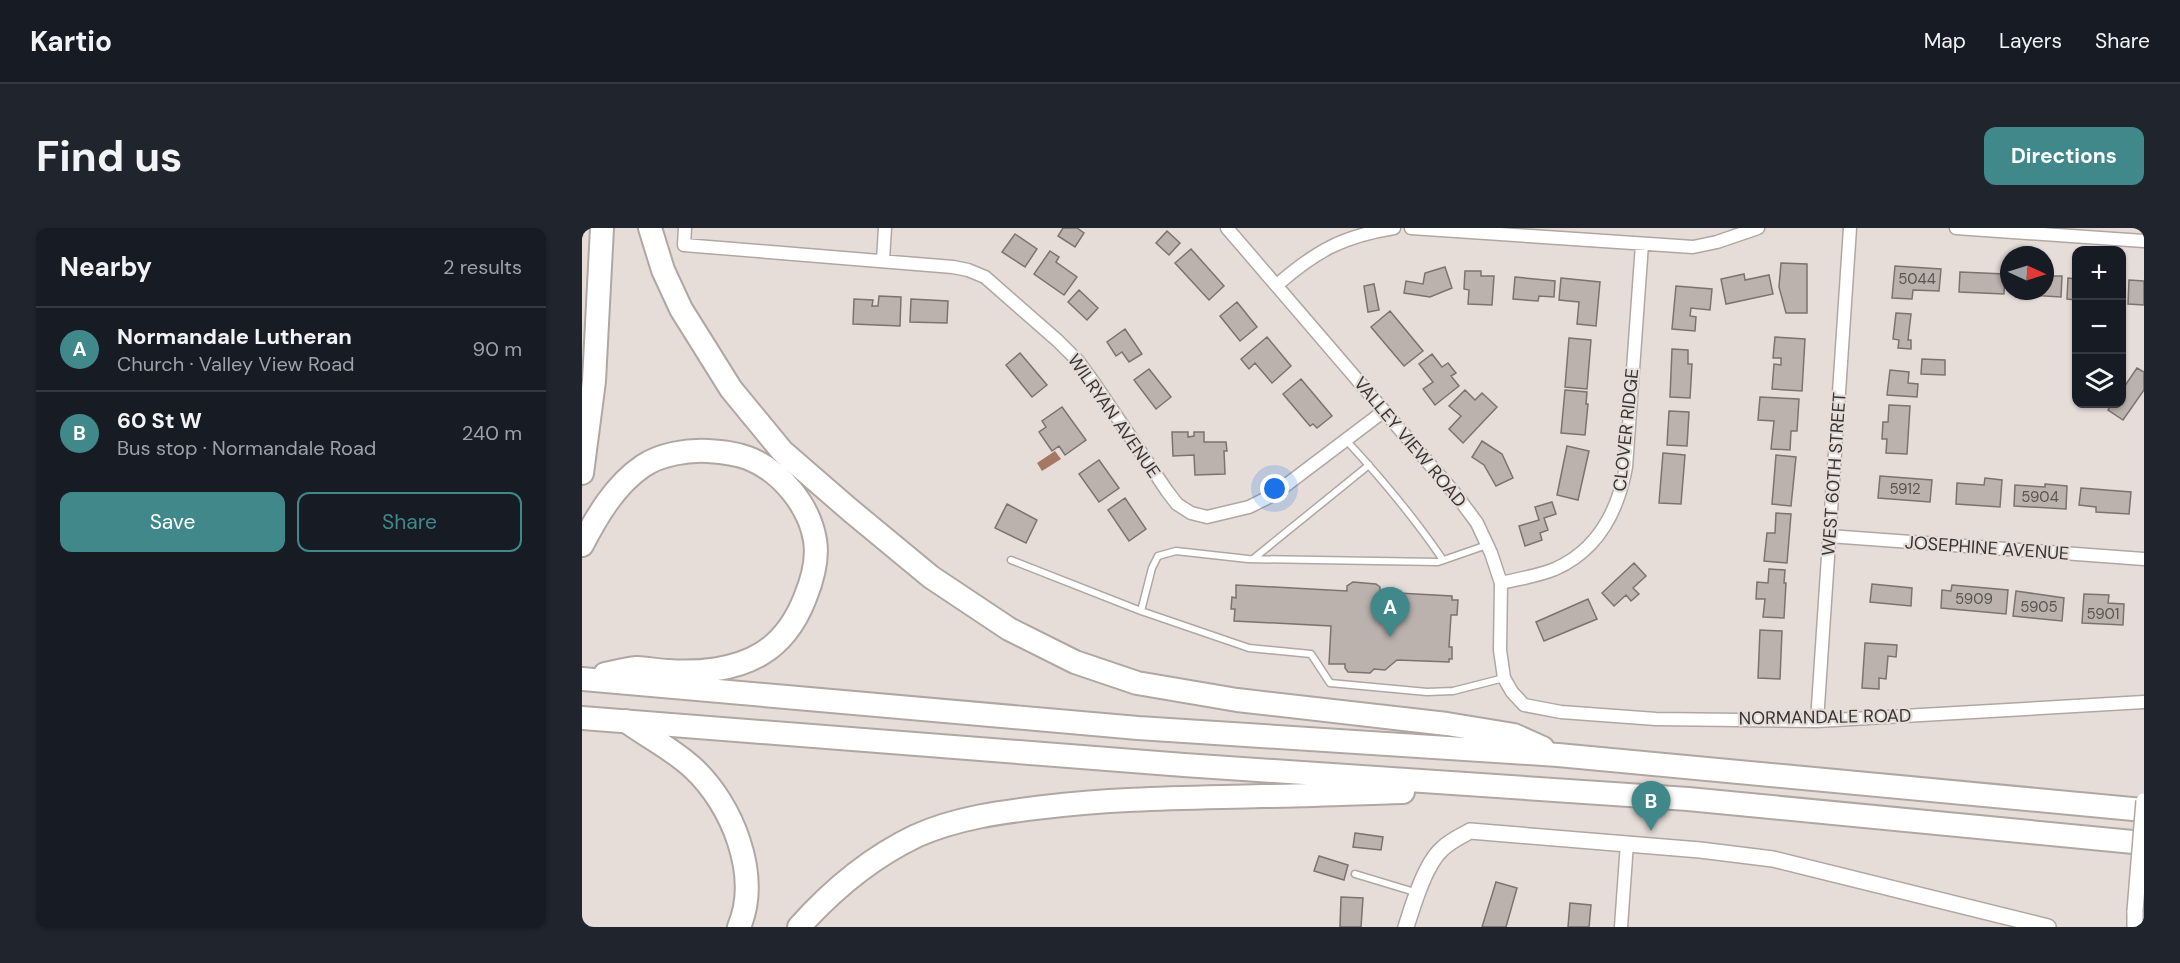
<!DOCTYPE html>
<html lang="en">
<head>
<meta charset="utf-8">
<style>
	body { margin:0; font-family:"DM Sans",sans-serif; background:#20242c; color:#f1f3f6 }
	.controls { position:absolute; right:18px; top:18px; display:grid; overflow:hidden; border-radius:12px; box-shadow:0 2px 4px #0004 }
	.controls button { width:54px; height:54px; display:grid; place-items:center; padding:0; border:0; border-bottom:2px solid #363941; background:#171b24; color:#f1f3f6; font:30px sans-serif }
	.compass { position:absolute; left:1418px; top:18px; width:54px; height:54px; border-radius:50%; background:#171b24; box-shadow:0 2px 4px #0004; rotate:94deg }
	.you { position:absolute; left:693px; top:261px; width:21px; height:21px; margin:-15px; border:4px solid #fff; border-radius:50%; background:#1a73e8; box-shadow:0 0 0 9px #1a73e833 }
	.badge { display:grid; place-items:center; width:39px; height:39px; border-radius:50%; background:#408889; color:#fff; font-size:20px; font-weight:700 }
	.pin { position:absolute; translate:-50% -50px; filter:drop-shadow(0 2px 3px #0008) }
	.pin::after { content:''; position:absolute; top:32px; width:21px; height:18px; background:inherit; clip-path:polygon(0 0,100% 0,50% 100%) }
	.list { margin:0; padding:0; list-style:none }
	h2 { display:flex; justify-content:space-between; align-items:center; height:78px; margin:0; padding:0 24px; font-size:26px }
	h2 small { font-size:20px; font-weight:400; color:#9ea1a6 }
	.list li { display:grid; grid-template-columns:39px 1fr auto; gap:18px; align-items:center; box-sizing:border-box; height:84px; padding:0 24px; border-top:2px solid #363941 }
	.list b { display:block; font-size:22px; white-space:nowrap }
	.list p { margin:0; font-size:20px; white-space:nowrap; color:#9ea1a6 }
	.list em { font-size:20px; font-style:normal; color:#9ea1a6 }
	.actions { display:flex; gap:12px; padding:18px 24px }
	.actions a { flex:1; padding:14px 0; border:2px solid #408889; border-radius:12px; text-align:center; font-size:21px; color:#408889 }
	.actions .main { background:#408889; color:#fff }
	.icon { flex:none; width:33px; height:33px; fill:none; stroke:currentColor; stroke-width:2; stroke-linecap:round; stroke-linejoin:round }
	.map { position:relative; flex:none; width:1562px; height:699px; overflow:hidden; border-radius:12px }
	header { display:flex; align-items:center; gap:36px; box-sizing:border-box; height:84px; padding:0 30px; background:#171b24; border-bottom:2px solid #363941 }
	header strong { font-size:28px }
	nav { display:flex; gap:33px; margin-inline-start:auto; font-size:21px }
	.intro { display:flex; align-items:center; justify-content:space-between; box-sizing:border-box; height:144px; padding:0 36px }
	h1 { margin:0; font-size:42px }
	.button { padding:15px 27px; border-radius:12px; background:#408889; color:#fff; font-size:21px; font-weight:700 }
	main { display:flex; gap:36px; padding:0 36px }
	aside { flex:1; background:#171b24; border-radius:12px; box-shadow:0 2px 4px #0004 }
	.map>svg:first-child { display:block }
	.water { fill:#a47864 }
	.building { fill:#bbb2ae; stroke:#7b736f; stroke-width:1.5 }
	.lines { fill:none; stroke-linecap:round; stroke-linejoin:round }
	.service-casing { stroke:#b0a7a3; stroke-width:9 }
	.minor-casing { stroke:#b0a7a3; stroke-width:15 }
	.tertiary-casing { stroke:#b0a7a3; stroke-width:18 }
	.motorway-casing { stroke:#b0a7a3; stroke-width:26 }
	.service { stroke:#fff; stroke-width:6 }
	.minor { stroke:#fff; stroke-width:12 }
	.tertiary { stroke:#fff; stroke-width:15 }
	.motorway { stroke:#fff; stroke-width:22 }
	.tertiary-bridge-casing { stroke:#b0a7a3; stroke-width:18; stroke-linecap:butt }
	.tertiary-bridge { stroke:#fff; stroke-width:15 }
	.labels { text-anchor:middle; stroke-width:4.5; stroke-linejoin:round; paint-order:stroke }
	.number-label { font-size:15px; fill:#585451 }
	.street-label { font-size:18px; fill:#373432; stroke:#e6ddd9 }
</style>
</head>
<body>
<header>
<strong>Kartio</strong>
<nav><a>Map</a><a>Layers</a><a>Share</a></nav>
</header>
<div class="intro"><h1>Find us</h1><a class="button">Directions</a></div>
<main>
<aside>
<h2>Nearby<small>2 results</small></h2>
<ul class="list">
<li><span class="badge">A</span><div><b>Normandale Lutheran</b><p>Church · Valley View Road</p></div><em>90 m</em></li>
<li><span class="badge">B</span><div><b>60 St W</b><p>Bus stop · Normandale Road</p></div><em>240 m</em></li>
</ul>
<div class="actions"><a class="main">Save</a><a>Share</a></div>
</aside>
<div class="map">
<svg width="1562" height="699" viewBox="0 0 1562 699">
	<rect width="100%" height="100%" fill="#e6ddd9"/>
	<path class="water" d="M473,223L479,231L460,243L455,235Z"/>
	<path class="building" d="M481,0H495L502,5L493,19L476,8Z
		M585,3L598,15L587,27L574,15Z
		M433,6L455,21L443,39L420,24Z
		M609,21L642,58L627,72L593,35Z
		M468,23L477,29L474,34L495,49L482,67L452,46Z
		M1199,35L1225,36V85H1204L1197,59Z
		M1313,38L1359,41L1357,63L1331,62L1330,71L1310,70Z
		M863,39L870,60L848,69L822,65L824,53L841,56L843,45Z
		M883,43H899V48H912L910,77L886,76L887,62L882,61Z
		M1378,44L1423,46L1422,66L1377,64Z
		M1162,46L1163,52L1187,47L1191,66L1144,76L1139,51Z
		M1463,48H1480L1479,69L1430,66V63H1463Z
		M933,49L973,53L972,69L957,68L956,73L931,71Z
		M979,50L1018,54L1014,98L995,96L997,74L977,72Z
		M1486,50L1494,51V72L1485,71Z
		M1547,52L1562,53V77L1546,76Z
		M792,56L797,82L786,84L782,58Z
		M1094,58L1130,61L1128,82L1109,80L1108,88L1114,89L1113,103L1090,101Z
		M497,62L516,80L505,92L486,74Z
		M297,68L319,69L318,98L271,96L272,71L291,72L290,78H296Z
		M329,71L366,73L365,95L328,94Z
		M655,74L675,99L658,113L638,88Z
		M808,83L841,123L822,138L789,99Z
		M1314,85L1329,86L1326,112H1329V121L1316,120L1317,112L1311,111Z
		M543,101L560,126L547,134L540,124L534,128L525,114Z
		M685,109L709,138L690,155L673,135L667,141L659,131Z
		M1193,109L1223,111L1220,163L1190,161L1192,136L1199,137V130H1191Z
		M987,110L1009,112L1005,161L983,159Z
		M1090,121L1106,122V136H1110L1108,170L1088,169Z
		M438,125L465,157L450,169L424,137Z
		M850,126L860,139L866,135L874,145L869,148L877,158L853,177L841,161L851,154L837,136Z
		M1340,131L1363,132V147L1339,146Z
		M1555,140L1562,144V162L1541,192L1526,182L1530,176H1540V162Z
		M567,141L589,169L574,181L552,152Z
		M1308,142L1327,144L1326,155L1336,156L1335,169L1305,167Z
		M719,151L750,188L735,200L731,196L728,198L701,166Z
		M883,162L893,172L900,165L915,179L881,215L867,201L879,188L867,178Z
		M983,162L1005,164L1004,176H1006L1003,207L979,205Z
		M1178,169L1217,171L1215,203H1209L1208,222L1189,221L1192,193L1176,192Z
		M1307,177L1328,178L1325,226L1304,225L1305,211H1300L1301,194H1306Z
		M480,179L504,212L483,227L477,218L470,223L457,204L464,199L460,193Z
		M1087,183L1107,184L1105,218L1085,217Z
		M590,204H606V209L612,208V204H622V214H644L645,223H642L643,246L613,247L612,227L591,228Z
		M900,213L920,226L931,250L914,258L902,237L890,229Z
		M985,218L1007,223L996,272L975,267Z
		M1081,225L1103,227L1099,276L1077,275Z
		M1194,227L1214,229L1209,278L1190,276Z
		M517,232L537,260L517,274L497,246Z
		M1298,248L1350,252L1348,274L1296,270Z
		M1403,250L1420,252L1418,279L1374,276L1375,255L1402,257Z
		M1463,256L1485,258L1484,281L1432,278L1433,257L1463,259Z
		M1499,260L1549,264L1547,286L1514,284V279L1497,277Z
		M543,270L564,301L547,313L526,282Z
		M970,274L974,286L962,290L966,302L958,305L960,312L943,318L937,298L957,292L953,279Z
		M425,276L455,292L444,315L413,300Z
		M1194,285L1209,286L1205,335L1182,333L1185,305H1193Z
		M1052,335L1064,348L1051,360L1057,366L1049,373L1044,367L1032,378L1020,365Z
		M1187,341L1203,342L1202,355H1204L1202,390L1181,389L1183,371H1174L1175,354L1186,355Z
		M771,354L794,356L798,359V364L805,365L811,360L816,365L870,368V372H876L875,387H869L867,419H870V431H867V434L815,432L803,442L792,441L788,445L766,444L763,440V436H747L749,398L652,393L653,381H649L650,369L654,370V357L765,363V358Z
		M1290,356L1330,360L1329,378L1288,374Z
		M1370,357L1426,362L1424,386L1359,380L1360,362L1369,363Z
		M1434,363L1482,370L1480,393L1431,388Z
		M1502,366L1527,367L1526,375L1542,376L1541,397L1500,395Z
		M1006,371L1015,391L962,413L954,394Z
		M1178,402L1200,403L1198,451L1176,450Z
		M1283,415L1315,417L1314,429L1306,428L1304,451L1297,450V461L1280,460Z
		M773,605L801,609L799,622L771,619Z
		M737,628L766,637L762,652L732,643Z
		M914,654L935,660L924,699H900Z
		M759,669L781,670L779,699H758Z
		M988,675L1009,677L1007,699H986Z"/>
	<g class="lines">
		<defs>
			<path id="service" d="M764,212C799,250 832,289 861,332
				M905,317L856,334L666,331L594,323L576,328L570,340L559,383L667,420L729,426L748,455L845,464L871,463L922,450
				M671,331L787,237
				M429,332L559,383
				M773,646L836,665"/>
			<path id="minor" d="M103,0L102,17L371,39L386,42L403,49L476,113L496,133L512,155L585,263L595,276L609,285L625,289L667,279L691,267L802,183
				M645,0L875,268L895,295L909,325L919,355L918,422L922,450L930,464L942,477L979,484L1074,491L1235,493L1562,474
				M829,0L1111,19L1135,14L1176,0
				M1374,0L1562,13
				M301,32L303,0
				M695,57C734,23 761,8 812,0
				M1247,308L1562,331
				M919,355C936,351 956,348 973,341C1016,322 1036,283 1044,239L1060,16
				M1235,493L1268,0
				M1039,699L1045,615"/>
			<path id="tertiary" d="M824,699C831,677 843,636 860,621C868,613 879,608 888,603L1118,622L1191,631L1466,699
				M1553,699V683"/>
			<path id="motorway" d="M68,0L81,42L99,81L149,161L200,223L268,282L349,349L427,401L493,434L555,455L655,472L865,496L932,507L961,520
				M0,245L12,153L20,0
				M0,317C15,288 33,257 61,238C79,226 105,222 126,223C140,224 153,225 166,230C199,243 227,277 233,312C236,330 230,353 223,370C214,393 201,413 179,426C153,442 116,445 86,443C76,443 65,440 55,440C44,441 33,444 23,446
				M0,451L556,500L976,527L1562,582
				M0,490L602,537L1106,571L1562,615
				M44,493C66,509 92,522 111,540C150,576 179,647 157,699
				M217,699C251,661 288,630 334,608C374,590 419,584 462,579C535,570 607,570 680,568C727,568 774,565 821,564"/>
		</defs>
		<use href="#service" class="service-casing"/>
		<use href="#minor" class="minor-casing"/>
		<use href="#tertiary" class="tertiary-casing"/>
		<use href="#motorway" class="motorway-casing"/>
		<use href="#service" class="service"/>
		<use href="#minor" class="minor"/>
		<use href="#tertiary" class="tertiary"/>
		<use href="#motorway" class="motorway"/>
		<defs>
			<path id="tertiary-bridge" d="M1553,683L1562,573"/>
		</defs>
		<use href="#tertiary-bridge" class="tertiary-bridge-casing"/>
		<use href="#tertiary-bridge" class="tertiary-bridge"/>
	</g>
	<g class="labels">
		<g class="number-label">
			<text x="1335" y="56">5044</text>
			<text x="1323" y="266">5912</text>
			<text x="1458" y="274">5904</text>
			<text x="1392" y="376">5909</text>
			<text x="1457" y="384">5905</text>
			<text x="1521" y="391">5901</text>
		</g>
		<g class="street-label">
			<text transform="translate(532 188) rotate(55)" y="6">WILRYAN AVENUE</text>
			<text transform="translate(1044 202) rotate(-84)" y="6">CLOVER RIDGE</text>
			<text transform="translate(828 214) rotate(50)" y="6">VALLEY VIEW ROAD</text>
			<text transform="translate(1252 246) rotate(-86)" y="6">WEST 60TH STREET</text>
			<text transform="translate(1405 320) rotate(4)" y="6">JOSEPHINE AVENUE</text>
			<text transform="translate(1243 489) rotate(-1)" y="6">NORMANDALE ROAD</text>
		</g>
	</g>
</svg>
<div class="controls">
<button>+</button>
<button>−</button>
<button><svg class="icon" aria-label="layers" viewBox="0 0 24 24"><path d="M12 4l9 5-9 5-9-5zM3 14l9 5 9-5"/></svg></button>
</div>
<svg class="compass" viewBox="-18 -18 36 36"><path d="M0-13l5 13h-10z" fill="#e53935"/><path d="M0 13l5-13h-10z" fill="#9ea1a6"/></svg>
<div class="you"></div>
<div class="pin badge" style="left:808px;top:409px">A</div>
<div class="pin badge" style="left:1069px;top:603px">B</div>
</div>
</main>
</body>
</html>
